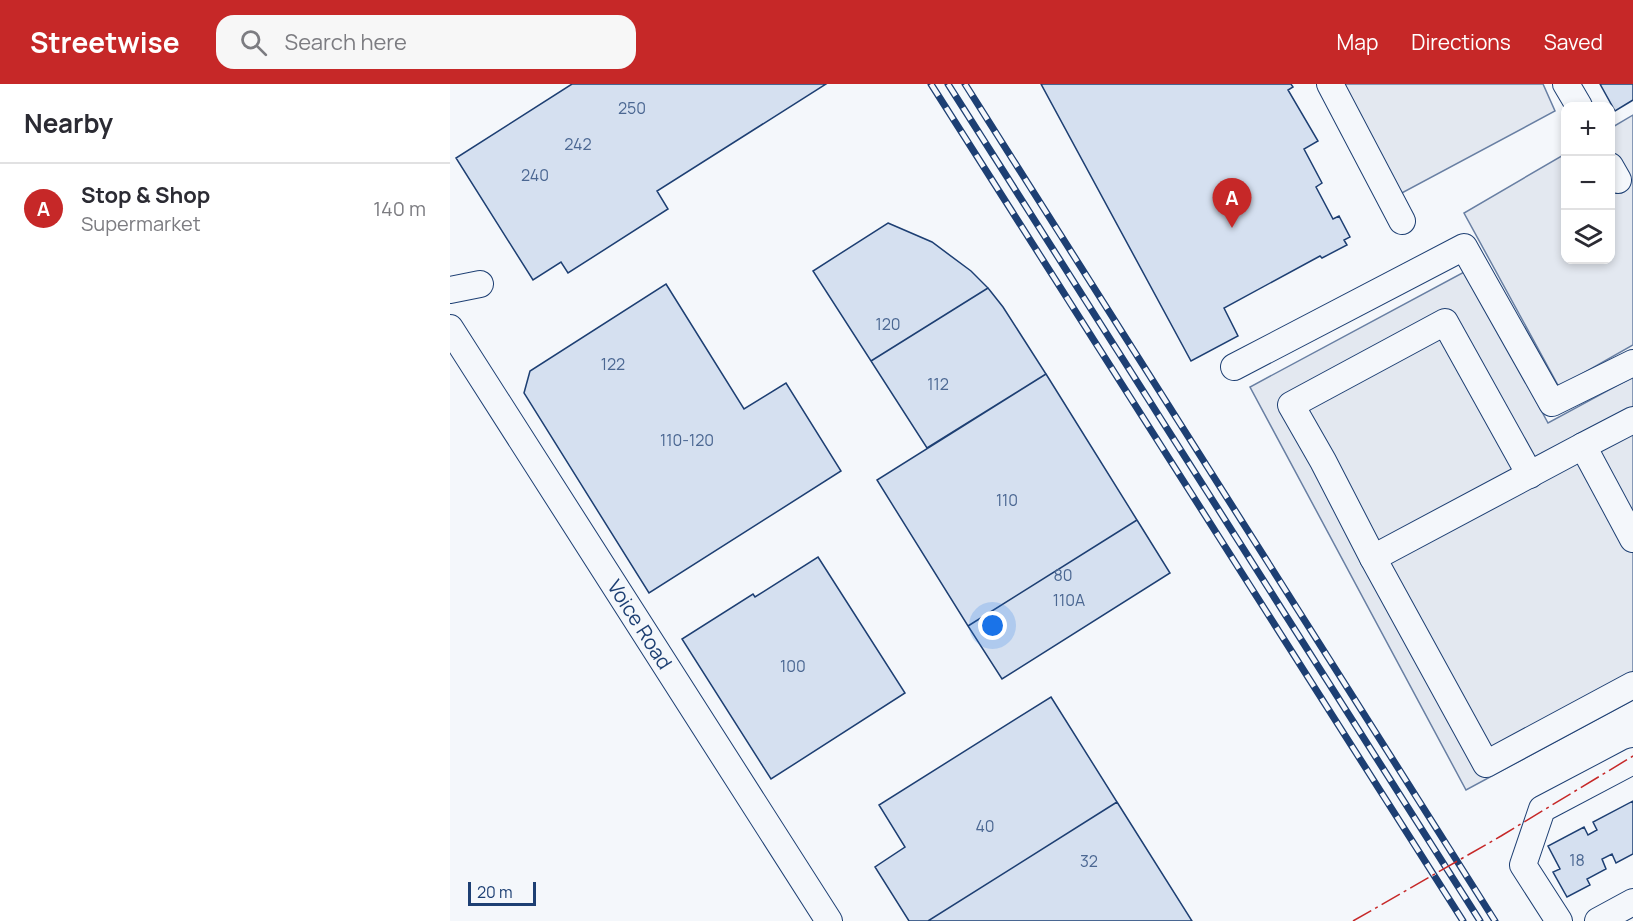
<!DOCTYPE html>
<html lang="en">
<head>
<meta charset="utf-8">
<style>
	body { margin:0; font-family:Manrope,sans-serif; background:#f7f7f7; color:#2b2b33 }
	.controls { position:absolute; right:18px; top:18px; display:grid; overflow:hidden; border-radius:12px; box-shadow:0 3px 9px #0003 }
	.controls button { width:54px; height:54px; display:grid; place-items:center; padding:0; border:0; border-bottom:2px solid #e1e1e2; background:#fff; color:#2b2b33; font:30px sans-serif }
	.scale { position:absolute; left:18px; bottom:15px; width:68px; box-sizing:border-box; padding-left:6px; border:3px solid #1d3f73; border-top:0; font-size:16px; line-height:21px; white-space:nowrap; color:#1d3f73; -webkit-text-stroke:4px #f4f7fb; paint-order:stroke }
	.you { position:absolute; left:543px; top:542px; width:21px; height:21px; margin:-15px; border:4px solid #fff; border-radius:50%; background:#1a73e8; box-shadow:0 0 0 9px #1a73e833 }
	.badge { display:grid; place-items:center; width:39px; height:39px; border-radius:50%; background:#c62828; color:#fff; font-size:20px; font-weight:700 }
	.pin { position:absolute; translate:-50% -50px; filter:drop-shadow(0 2px 3px #0008) }
	.pin::after { content:''; position:absolute; top:32px; width:21px; height:18px; background:inherit; clip-path:polygon(0 0,100% 0,50% 100%) }
	.list { margin:0; padding:0; list-style:none }
	h2 { display:flex; justify-content:space-between; align-items:center; height:78px; margin:0; padding:0 24px; font-size:26px }
	h2 small { font-size:20px; font-weight:400; color:#7c7c81 }
	.list li { display:grid; grid-template-columns:39px 1fr auto; gap:18px; align-items:center; box-sizing:border-box; height:90px; padding:0 24px; border-top:2px solid #e1e1e2 }
	.list b { display:block; font-size:22px; white-space:nowrap }
	.list p { margin:0; font-size:20px; white-space:nowrap; color:#7c7c81 }
	.list em { font-size:20px; font-style:normal; color:#7c7c81 }
	.icon { flex:none; width:33px; height:33px; fill:none; stroke:currentColor; stroke-width:2; stroke-linecap:round; stroke-linejoin:round }
	.map { position:relative; flex:none; width:1183px; height:837px; overflow:hidden }
	header { display:flex; align-items:center; gap:36px; box-sizing:border-box; height:84px; padding:0 30px; background:#c62828; color:#fff }
	header strong { font-size:28px }
	nav { display:flex; gap:33px; margin-inline-start:auto; font-size:21px }
	.search { width:420px; height:54px; background:#f7f7f7; display:flex; align-items:center; gap:15px; box-sizing:border-box; padding:0 21px; border-radius:18px; color:#7c7c81; font-size:22px }
	main { display:flex }
	aside { flex:1; background:#fff }
	.map>svg:first-child { display:block }
	.parking { fill:#e3e8f0; stroke:#687fa3; stroke-width:1.5 }
	.building { fill:#d5e0f0; stroke:#1d3f73; stroke-width:1.5 }
	.lines { fill:none; stroke-linecap:round; stroke-linejoin:round }
	.minor-casing { stroke:#1d3f73; stroke-width:28 }
	.minor { stroke:#f4f7fb; stroke-width:26 }
	.rail-casing { stroke:#1d3f73; stroke-width:7 }
	.rail { stroke:#f4f7fb; stroke-width:4.5; stroke-dasharray:14; stroke-linecap:butt }
	.power { stroke:#c62828; stroke-width:1.5; stroke-dasharray:21 4.5 3 4.5; stroke-linecap:butt }
	.labels { text-anchor:middle; stroke-width:4.5; stroke-linejoin:round; paint-order:stroke }
	.number-label { font-size:16px; fill:#4b6792 }
	.street-label { font-size:20px; fill:#1d3f73; stroke:#f4f7fb }
</style>
</head>
<body>
<header>
<strong>Streetwise</strong>
<div class="search"><svg class="icon" aria-label="search" viewBox="0 0 24 24"><circle cx="10" cy="10" r="6"/><path d="M15 15l6 6"/></svg>Search here</div>
<nav><a>Map</a><a>Directions</a><a>Saved</a></nav>
</header>
<main>
<aside>
<h2>Nearby<small></small></h2>
<ul class="list">
<li><span class="badge">A</span><div><b>Stop &amp; Shop</b><p>Supermarket</p></div><em>140 m</em></li>
</ul>
</aside>
<div class="map">
<svg width="1183" height="837" viewBox="0 0 1183 837">
	<rect width="100%" height="100%" fill="#f4f7fb"/>
	<path class="parking" d="M894,0H1093L1105,27L950,110Z
		M1183,31V261L1109,303L1014,129L1115,70L1116,176H1160L1161,44Z
		M1016,187L1098,339L1183,293V616L1016,706L800,303Z"/>
	<path class="building" d="M122,0H376L207,107L218,125L118,189L111,178L83,196L6,74Z
		M591,0H841L843,3L838,6L868,57L854,65L872,99L866,103L883,135L889,132L900,153L894,156L897,161L872,174L870,172L774,224L788,252L741,277Z
		M1150,0H1183V16L1165,27Z
		M438,139L482,158L521,187L538,204L421,277L363,187Z
		M216,200L294,325L336,299L391,387L199,509L74,309L80,287Z
		M538,204L553,223L596,290L477,364L421,277Z
		M596,290L687,436L518,542L427,396Z
		M687,436L720,489L552,595L518,542Z
		M368,473L455,609L321,695L232,555L303,510L305,513Z
		M601,613L667,718L478,837H459L425,783L455,763L429,721Z
		M1183,717V770L1166,779L1162,770L1152,775L1156,785L1137,795L1140,801L1117,813L1103,788L1110,785L1098,762L1134,743L1138,751L1147,746L1143,738Z
		M667,718L742,837H478Z"/>
	<g class="lines">
		<defs>
			<g id="minor">
				<path d="M880,0L952,137"/>
				<path d="M1116,0L1129,22"/>
				<path d="M1160,82L1168,96"/>
				<path d="M0,206L30,200"/>
				<path id="s1" d="M0,244L379,837"/>
				<path d="M784,283L1014,163L1102,319L1183,279"/>
				<path d="M1183,336L1133,362L1183,455"/>
				<path d="M1080,391L995,238L841,321L873,377L923,474L1036,680L1183,601"/>
				<path d="M923,474L1133,362"/>
				<path d="M1109,837L1073,781L1092,725L1183,677"/>
				<path d="M1148,837L1183,818"/>
			</g>
		</defs>
		<use href="#minor" class="minor-casing"/>
		<use href="#minor" class="minor"/>
		<defs>
			<path id="rail" d="M481,0L1013,837
				M498,0L1030,837
				M515,0L1045,837"/>
		</defs>
		<use href="#rail" class="rail-casing"/>
		<use href="#rail" class="rail"/>
		<path class="power" d="M903,837L1051,752L1183,672"/>
	</g>
	<g class="labels">
		<g class="number-label">
			<text x="182" y="30">250</text>
			<text x="128" y="66">242</text>
			<text x="85" y="97">240</text>
			<text x="438" y="246">120</text>
			<text x="163" y="286">122</text>
			<text x="488" y="306">112</text>
			<text x="237" y="362">110-120</text>
			<text x="557" y="422">110</text>
			<text x="613" y="497">80</text>
			<text x="619" y="522">110A</text>
			<text x="343" y="588">100</text>
			<text x="535" y="748">40</text>
			<text x="1127" y="782">18</text>
			<text x="639" y="783">32</text>
		</g>
		<g class="street-label">
			<text dy="7" stroke="none"><textPath href="#s1" startOffset="352">Voice Road</textPath></text>
		</g>
	</g>
</svg>
<div class="controls">
<button>+</button>
<button>−</button>
<button><svg class="icon" aria-label="layers" viewBox="0 0 24 24"><path d="M12 4l9 5-9 5-9-5zM3 14l9 5 9-5"/></svg></button>
</div>
<div class="scale">20 m</div>
<div class="you"></div>
<div class="pin badge" style="left:782px;top:144px">A</div>
</div>
</main>
</body>
</html>
